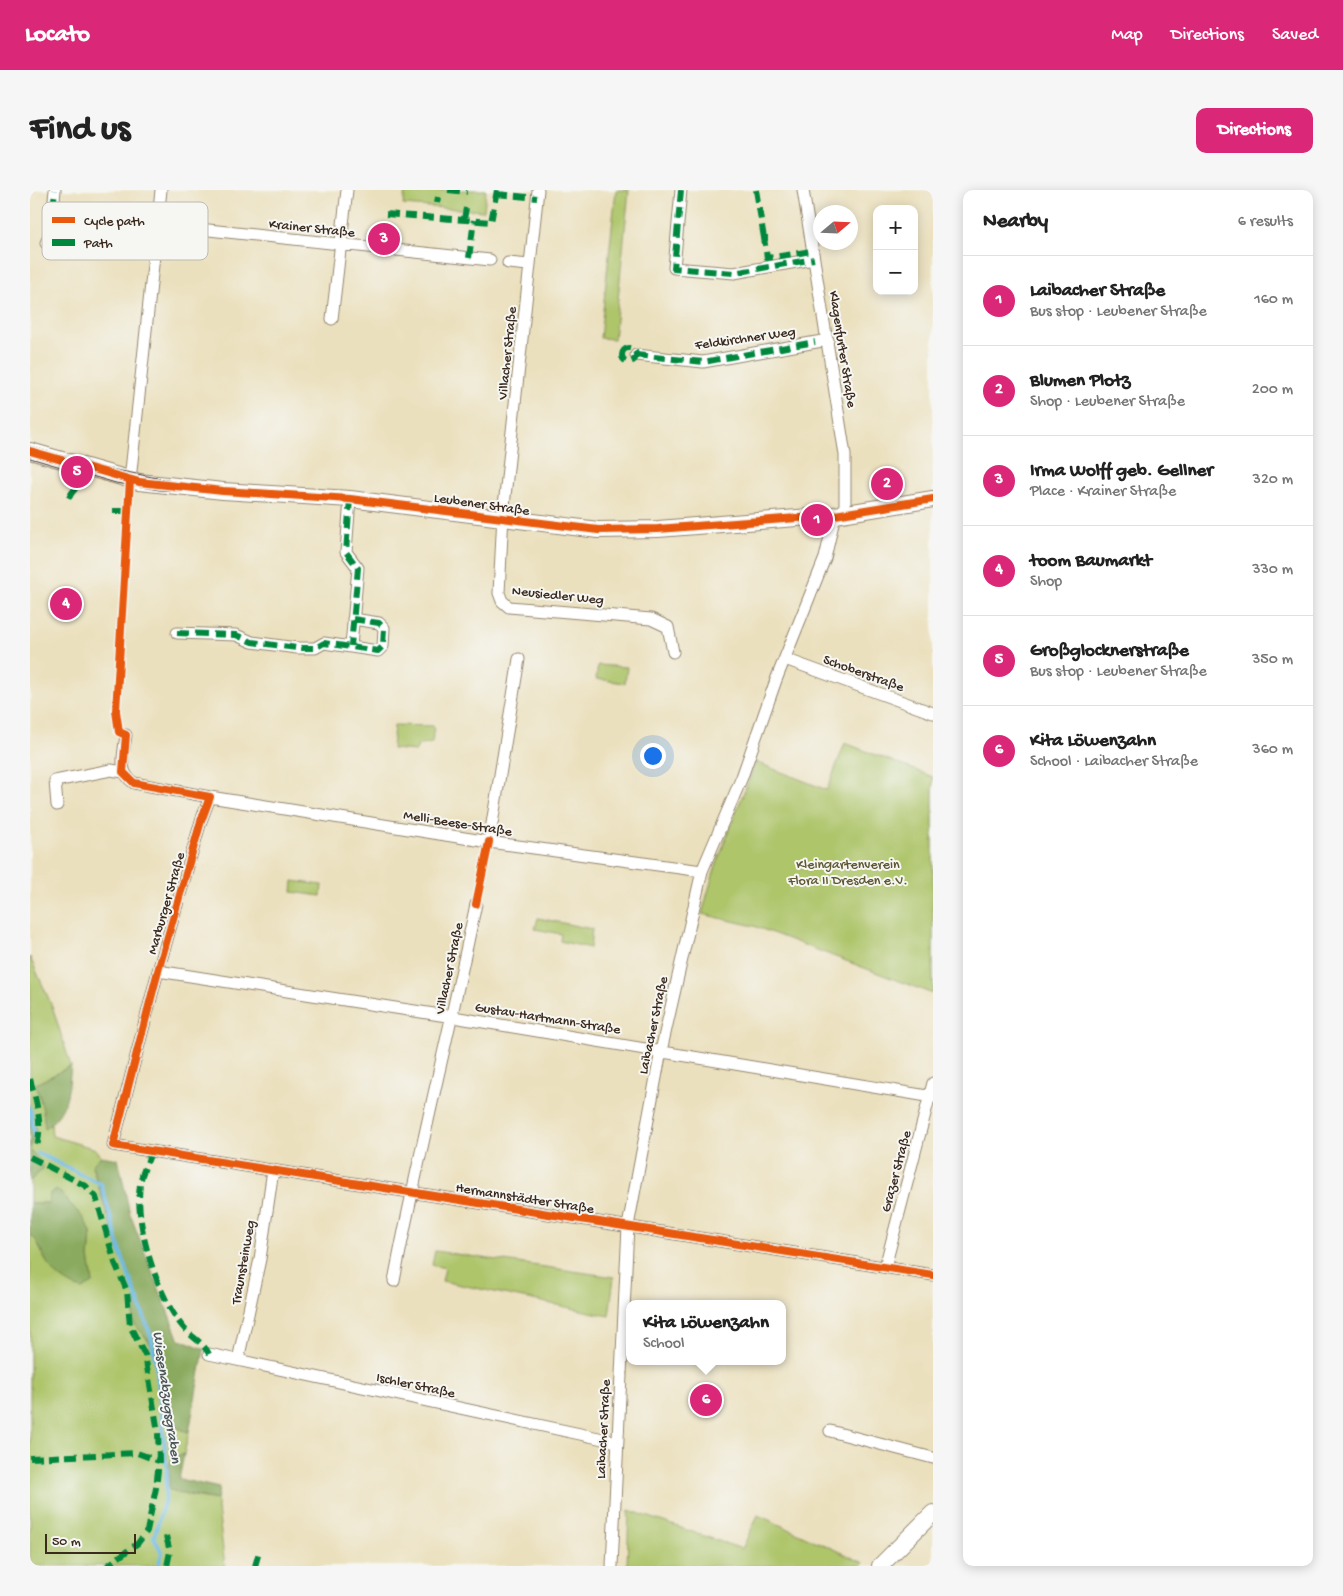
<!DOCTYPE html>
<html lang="en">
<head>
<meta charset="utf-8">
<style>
	body { margin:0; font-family:"Gochi Hand",sans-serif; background:#f6f6f6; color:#222 }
	.controls { position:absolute; right:15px; top:15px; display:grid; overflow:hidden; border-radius:10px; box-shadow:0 2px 12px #0003 }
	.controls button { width:45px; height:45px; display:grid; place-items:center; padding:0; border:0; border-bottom:1px solid #e0e0e0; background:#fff; color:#222; font:25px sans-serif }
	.compass { position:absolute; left:783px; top:15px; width:45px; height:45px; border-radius:50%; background:#fff; box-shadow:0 2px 12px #0003; rotate:71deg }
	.scale { position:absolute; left:15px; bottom:12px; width:91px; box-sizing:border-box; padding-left:5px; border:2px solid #3b2a1e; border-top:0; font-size:14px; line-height:18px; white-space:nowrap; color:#3b2a1e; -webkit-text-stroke:4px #f6f6f2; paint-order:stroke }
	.you { position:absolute; left:622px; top:565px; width:18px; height:18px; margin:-12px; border:4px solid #fff; border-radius:50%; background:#1a73e8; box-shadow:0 0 0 8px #1a73e833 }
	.badge { display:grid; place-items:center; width:32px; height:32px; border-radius:50%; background:#db2777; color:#fff; font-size:16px; font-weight:700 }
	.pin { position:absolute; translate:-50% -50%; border:2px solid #fff; box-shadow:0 1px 5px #0006 }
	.popup { position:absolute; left:596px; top:1110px; width:160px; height:65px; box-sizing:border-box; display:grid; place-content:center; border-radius:10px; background:#fff; filter:drop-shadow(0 1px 4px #0005); font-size:16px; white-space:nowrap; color:#767676 }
	.popup b { font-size:19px; color:#222 }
	.popup::after { content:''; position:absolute; left:50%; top:100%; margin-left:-10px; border:10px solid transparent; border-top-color:#fff }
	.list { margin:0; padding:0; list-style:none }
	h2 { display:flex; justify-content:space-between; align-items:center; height:65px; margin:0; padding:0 20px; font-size:21px }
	h2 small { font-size:16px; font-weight:400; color:#767676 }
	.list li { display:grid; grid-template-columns:32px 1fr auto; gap:15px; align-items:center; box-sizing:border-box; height:90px; padding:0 20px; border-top:1px solid #e0e0e0 }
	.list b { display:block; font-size:19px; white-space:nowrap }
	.list p { margin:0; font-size:16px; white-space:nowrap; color:#767676 }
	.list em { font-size:16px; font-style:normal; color:#767676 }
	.map { position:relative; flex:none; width:903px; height:1376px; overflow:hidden; border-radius:10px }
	header { display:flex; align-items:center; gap:30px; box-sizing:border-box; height:70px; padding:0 25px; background:#db2777; color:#fff }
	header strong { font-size:24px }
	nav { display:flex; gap:28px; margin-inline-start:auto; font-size:18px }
	.intro { display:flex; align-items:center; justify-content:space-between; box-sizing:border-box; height:120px; padding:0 30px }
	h1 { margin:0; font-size:35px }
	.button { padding:12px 22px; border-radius:10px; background:#db2777; color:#fff; font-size:18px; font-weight:700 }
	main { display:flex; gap:30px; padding:0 30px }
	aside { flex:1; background:#fff; border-radius:10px; box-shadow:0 2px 12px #0003 }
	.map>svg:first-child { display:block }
	.green { fill:#aec56a; stroke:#747844 }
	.forest { fill:#8aaa5e; stroke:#626a3e }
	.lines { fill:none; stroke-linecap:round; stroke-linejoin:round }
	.stream { stroke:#69b9e4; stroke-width:4 }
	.street-casing { stroke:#93856e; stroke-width:13 }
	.secondary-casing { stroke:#93856e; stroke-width:18 }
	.street { stroke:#fff; stroke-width:11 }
	.secondary { stroke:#fff; stroke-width:16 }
	.tram { stroke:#3b2a1e; stroke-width:1 }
	.quiet { stroke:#00873e; stroke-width:6; stroke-dasharray:12 6; stroke-linecap:butt }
	.cycleway-casing { stroke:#f6f6f2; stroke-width:11 }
	.cycleway { stroke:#e8590c; stroke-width:8 }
	.labels { text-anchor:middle; stroke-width:4; stroke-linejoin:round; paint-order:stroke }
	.street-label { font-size:14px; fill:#3b2a1e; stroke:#f6f6f2 }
	.park-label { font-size:14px; fill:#5e5835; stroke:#f6f6f2 }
	.water-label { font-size:15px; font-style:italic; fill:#495559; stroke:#f6f6f2 }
	.key { fill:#f6f6f2; stroke:#beb9b2; stroke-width:1 }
	.key-label { font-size:14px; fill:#3b2a1e }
</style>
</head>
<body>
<header>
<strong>Locato</strong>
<nav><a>Map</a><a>Directions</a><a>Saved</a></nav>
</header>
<div class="intro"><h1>Find us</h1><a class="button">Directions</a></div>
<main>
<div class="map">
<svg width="903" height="1376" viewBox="0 0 903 1376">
	<rect width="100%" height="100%" fill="#f6f6f2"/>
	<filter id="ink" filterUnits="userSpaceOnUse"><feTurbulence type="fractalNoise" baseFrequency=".02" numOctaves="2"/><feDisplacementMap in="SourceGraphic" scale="10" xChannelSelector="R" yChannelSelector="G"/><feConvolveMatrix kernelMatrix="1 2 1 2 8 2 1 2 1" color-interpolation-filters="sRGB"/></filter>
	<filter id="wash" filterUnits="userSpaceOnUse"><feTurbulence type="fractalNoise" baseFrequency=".0096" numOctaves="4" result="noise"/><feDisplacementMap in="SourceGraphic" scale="20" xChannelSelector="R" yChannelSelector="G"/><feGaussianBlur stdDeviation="1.12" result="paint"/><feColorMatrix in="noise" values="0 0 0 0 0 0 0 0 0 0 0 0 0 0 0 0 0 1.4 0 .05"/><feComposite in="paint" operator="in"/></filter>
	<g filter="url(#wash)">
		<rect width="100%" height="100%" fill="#ebe0bd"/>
		<path class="green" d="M375,0H456L454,21L373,15Z
			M586,0H599L584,149L570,148Z
			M568,475L597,477L595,493L566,489Z
			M364,535L404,536L402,553L388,555L386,561L362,559Z
			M815,553L903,587V804L724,736L672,724C685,671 706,622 726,572L797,600Z
			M263,691L292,695L291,706L262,702Z
			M508,728L562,739L560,758L530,751L531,744L505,739Z
			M0,767L22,816L41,876L6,894L13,920L15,937L21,933L22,946L66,959L71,966L62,976L91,1068L106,1106L103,1132C109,1140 119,1149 122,1158C132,1184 124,1235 159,1242L154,1264L143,1267L146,1303L187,1310L195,1376H0V1045L6,1048L16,1071L63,1093L59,1067L61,1042L19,1013H0V991L10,970L0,960Z
			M405,1061L584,1087L579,1126L412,1091L415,1078L402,1075Z
			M599,1320L712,1359L728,1325L834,1373L830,1376H597Z"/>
		<path class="forest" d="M41,876C38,902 38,922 15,938L13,920L6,894Z
			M0,927L7,939L0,959Z
			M0,960L10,970L13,979L0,991Z
			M71,966L88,969L100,1024L148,1148L174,1159L159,1242C124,1235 132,1184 122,1158C119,1149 109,1140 103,1132L106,1106L91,1068L62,975Z
			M28,1000L54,1029L61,1042L59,1067L63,1093L52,1099C37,1095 22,1083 15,1069C10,1060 9,1050 0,1045V1013H19L20,1003Z
			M154,1264L149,1289L189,1298L187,1310L139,1300V1275L143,1267Z"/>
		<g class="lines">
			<path class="stream" d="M0,918L5,947
				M8,963L71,994L92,1067L121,1146L127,1182L137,1280L135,1309L124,1347L132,1363L128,1376"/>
		</g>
	</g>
	<g filter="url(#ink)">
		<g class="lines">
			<defs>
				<path id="street" d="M508,0L473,325L469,403L472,411L479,417L621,429L638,437L643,462
					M651,0L644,78L704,83L784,69
					M773,0L815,265V324
					M127,35L142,37
					M160,38L460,70
					M16,53L21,41L25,0
					M478,73L499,75
					M302,129L317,0
					M606,165L673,172L798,150
					M100,290L131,0
					M320,309L316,362L328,378L321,456
					M147,443L206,445L222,452L267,458H285L294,453L348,461L353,456L354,438L349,433L323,429
					M755,469L903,523
					M96,545C94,563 87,582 104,593L180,607L171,631L128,781L83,955L903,1085
					M180,607L459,652L672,681
					M27,615L25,591L81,580L93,582
					M459,652L489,469
					M128,781L423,827L903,907
					M855,1077L903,893
					M364,1091C388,965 420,840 446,714
					M179,1164L587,1252
					M208,1170L230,1069L243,980
					M800,1241L903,1268
					M582,1376L598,1036L631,861L672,681L712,587L746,490L795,368L805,325"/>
				<path id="secondary" d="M0,261L109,292L193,301L320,309L568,340L628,339L805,325L903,309
					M850,1376L903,1323"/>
			</defs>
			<use href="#street" class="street-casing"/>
			<use href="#secondary" class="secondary-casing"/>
			<use href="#street" class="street"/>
			<use href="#secondary" class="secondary"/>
			<path class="tram" d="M0,256L76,278L158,294L323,306L569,337L629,336L815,321L903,305
				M0,268L86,293L129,300L166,302"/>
			<path class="quiet" d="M418,0L437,2
				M651,0L644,78L704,83L784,69
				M726,0L734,48
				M467,4L507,8
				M407,13L408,7
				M356,24L461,32L467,0
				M434,29L436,18
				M738,48H734L737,68L782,61
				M16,53L21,41L25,0
				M439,68L444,30
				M592 165a7 7 0 1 1 14 0a7 7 0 1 1-14 0Z
				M606,165L673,172L785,152
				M39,308C45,294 55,295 59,278
				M320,309L316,362L328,378L321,456
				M83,321H99
				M147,443L206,445L222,452L267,458H285L294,453L348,461L353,456L354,438L349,433L323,429
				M0,889C6,911 13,932 7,956
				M121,961C119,970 113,980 111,989C102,1029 127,1106 153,1137C161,1147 173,1152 179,1164
				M0,967L56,996L66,1007L85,1073L97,1101L100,1136L115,1165L128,1242L129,1271L126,1298L117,1341L108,1353L77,1376
				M0,1268L107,1263L129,1271
				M136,1346L140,1362L137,1376
				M225,1376L229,1362"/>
			<defs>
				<path id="cycleway" d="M0,261L109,292L193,301L320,309L568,340L628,339L805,325L903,309
					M100,290L86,521L89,542L96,545L93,582L104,593L180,607L171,631L128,781L83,955L903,1085
					M446,714L459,652"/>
			</defs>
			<use href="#cycleway" class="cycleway-casing"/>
			<use href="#cycleway" class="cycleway"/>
		</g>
	</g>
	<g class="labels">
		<g class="street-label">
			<text transform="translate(282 37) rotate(6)" y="5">Krainer Straße</text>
			<text transform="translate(715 147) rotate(-8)" y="5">Feldkirchner Weg</text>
			<text transform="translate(814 159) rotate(81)" y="5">Klagenfurter Straße</text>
			<text transform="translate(476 163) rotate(-84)" y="5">Villacher Straße</text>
			<text transform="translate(452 313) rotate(8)" y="5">Leubener Straße</text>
			<text transform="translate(528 404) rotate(6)" y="5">Neusiedler Weg</text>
			<text transform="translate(834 482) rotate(20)" y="5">Schoberstraße</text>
			<text transform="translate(428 632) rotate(9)" y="5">Melli-Beese-Straße</text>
			<text transform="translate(135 713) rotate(-74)" y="5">Marburger Straße</text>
			<text transform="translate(418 778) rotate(-78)" y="5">Villacher Straße</text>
			<text transform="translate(518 827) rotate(9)" y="5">Gustav-Hartmann-Straße</text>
			<text transform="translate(622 835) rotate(-78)" y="5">Laibacher Straße</text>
			<text transform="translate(865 981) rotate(-75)" y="5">Grazer Straße</text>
			<text transform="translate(495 1007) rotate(9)" y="5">Hermannstädter Straße</text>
			<text transform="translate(212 1072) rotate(-80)" y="5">Traunsteinweg</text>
			<text transform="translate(386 1194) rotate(12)" y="5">Ischler Straße</text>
			<text transform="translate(572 1239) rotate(-87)" y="5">Laibacher Straße</text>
		</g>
		<g class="park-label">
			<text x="818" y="678">Kleingartenverein<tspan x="818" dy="16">Flora II Dresden e.V.</tspan></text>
		</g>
		<g class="water-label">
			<text transform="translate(138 1207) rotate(82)" y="5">Wiesenabzugsgraben</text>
		</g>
	</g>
	<rect x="12" y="12" width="166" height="58" rx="8" class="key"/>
	<rect x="22" y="27" width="23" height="6" fill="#e8590c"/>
	<rect x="22" y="49" width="23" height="7" fill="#00873e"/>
	<g class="key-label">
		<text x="54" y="35">Cycle path</text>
		<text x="54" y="57">Path</text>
	</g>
</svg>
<div class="controls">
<button>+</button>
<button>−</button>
</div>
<svg class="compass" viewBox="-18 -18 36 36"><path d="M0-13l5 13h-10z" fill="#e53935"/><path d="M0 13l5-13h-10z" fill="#767676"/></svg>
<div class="scale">50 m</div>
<div class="you"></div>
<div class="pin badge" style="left:787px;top:330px">1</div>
<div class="pin badge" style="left:857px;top:294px">2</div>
<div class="pin badge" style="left:354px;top:49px">3</div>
<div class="pin badge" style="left:36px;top:414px">4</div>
<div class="pin badge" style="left:47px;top:282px">5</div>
<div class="pin badge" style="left:676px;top:1210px">6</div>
<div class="popup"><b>Kita Löwenzahn</b>School</div>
</div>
<aside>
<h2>Nearby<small>6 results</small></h2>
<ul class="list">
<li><span class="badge">1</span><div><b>Laibacher Straße</b><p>Bus stop · Leubener Straße</p></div><em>160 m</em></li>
<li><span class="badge">2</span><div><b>Blumen Plotz</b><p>Shop · Leubener Straße</p></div><em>200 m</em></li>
<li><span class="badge">3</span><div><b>Irma Wolff geb. Gellner</b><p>Place · Krainer Straße</p></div><em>320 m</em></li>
<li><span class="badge">4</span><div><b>toom Baumarkt</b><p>Shop</p></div><em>330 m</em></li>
<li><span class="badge">5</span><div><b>Großglocknerstraße</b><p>Bus stop · Leubener Straße</p></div><em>350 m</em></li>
<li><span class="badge">6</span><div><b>Kita Löwenzahn</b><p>School · Laibacher Straße</p></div><em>360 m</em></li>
</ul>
</aside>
</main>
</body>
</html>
